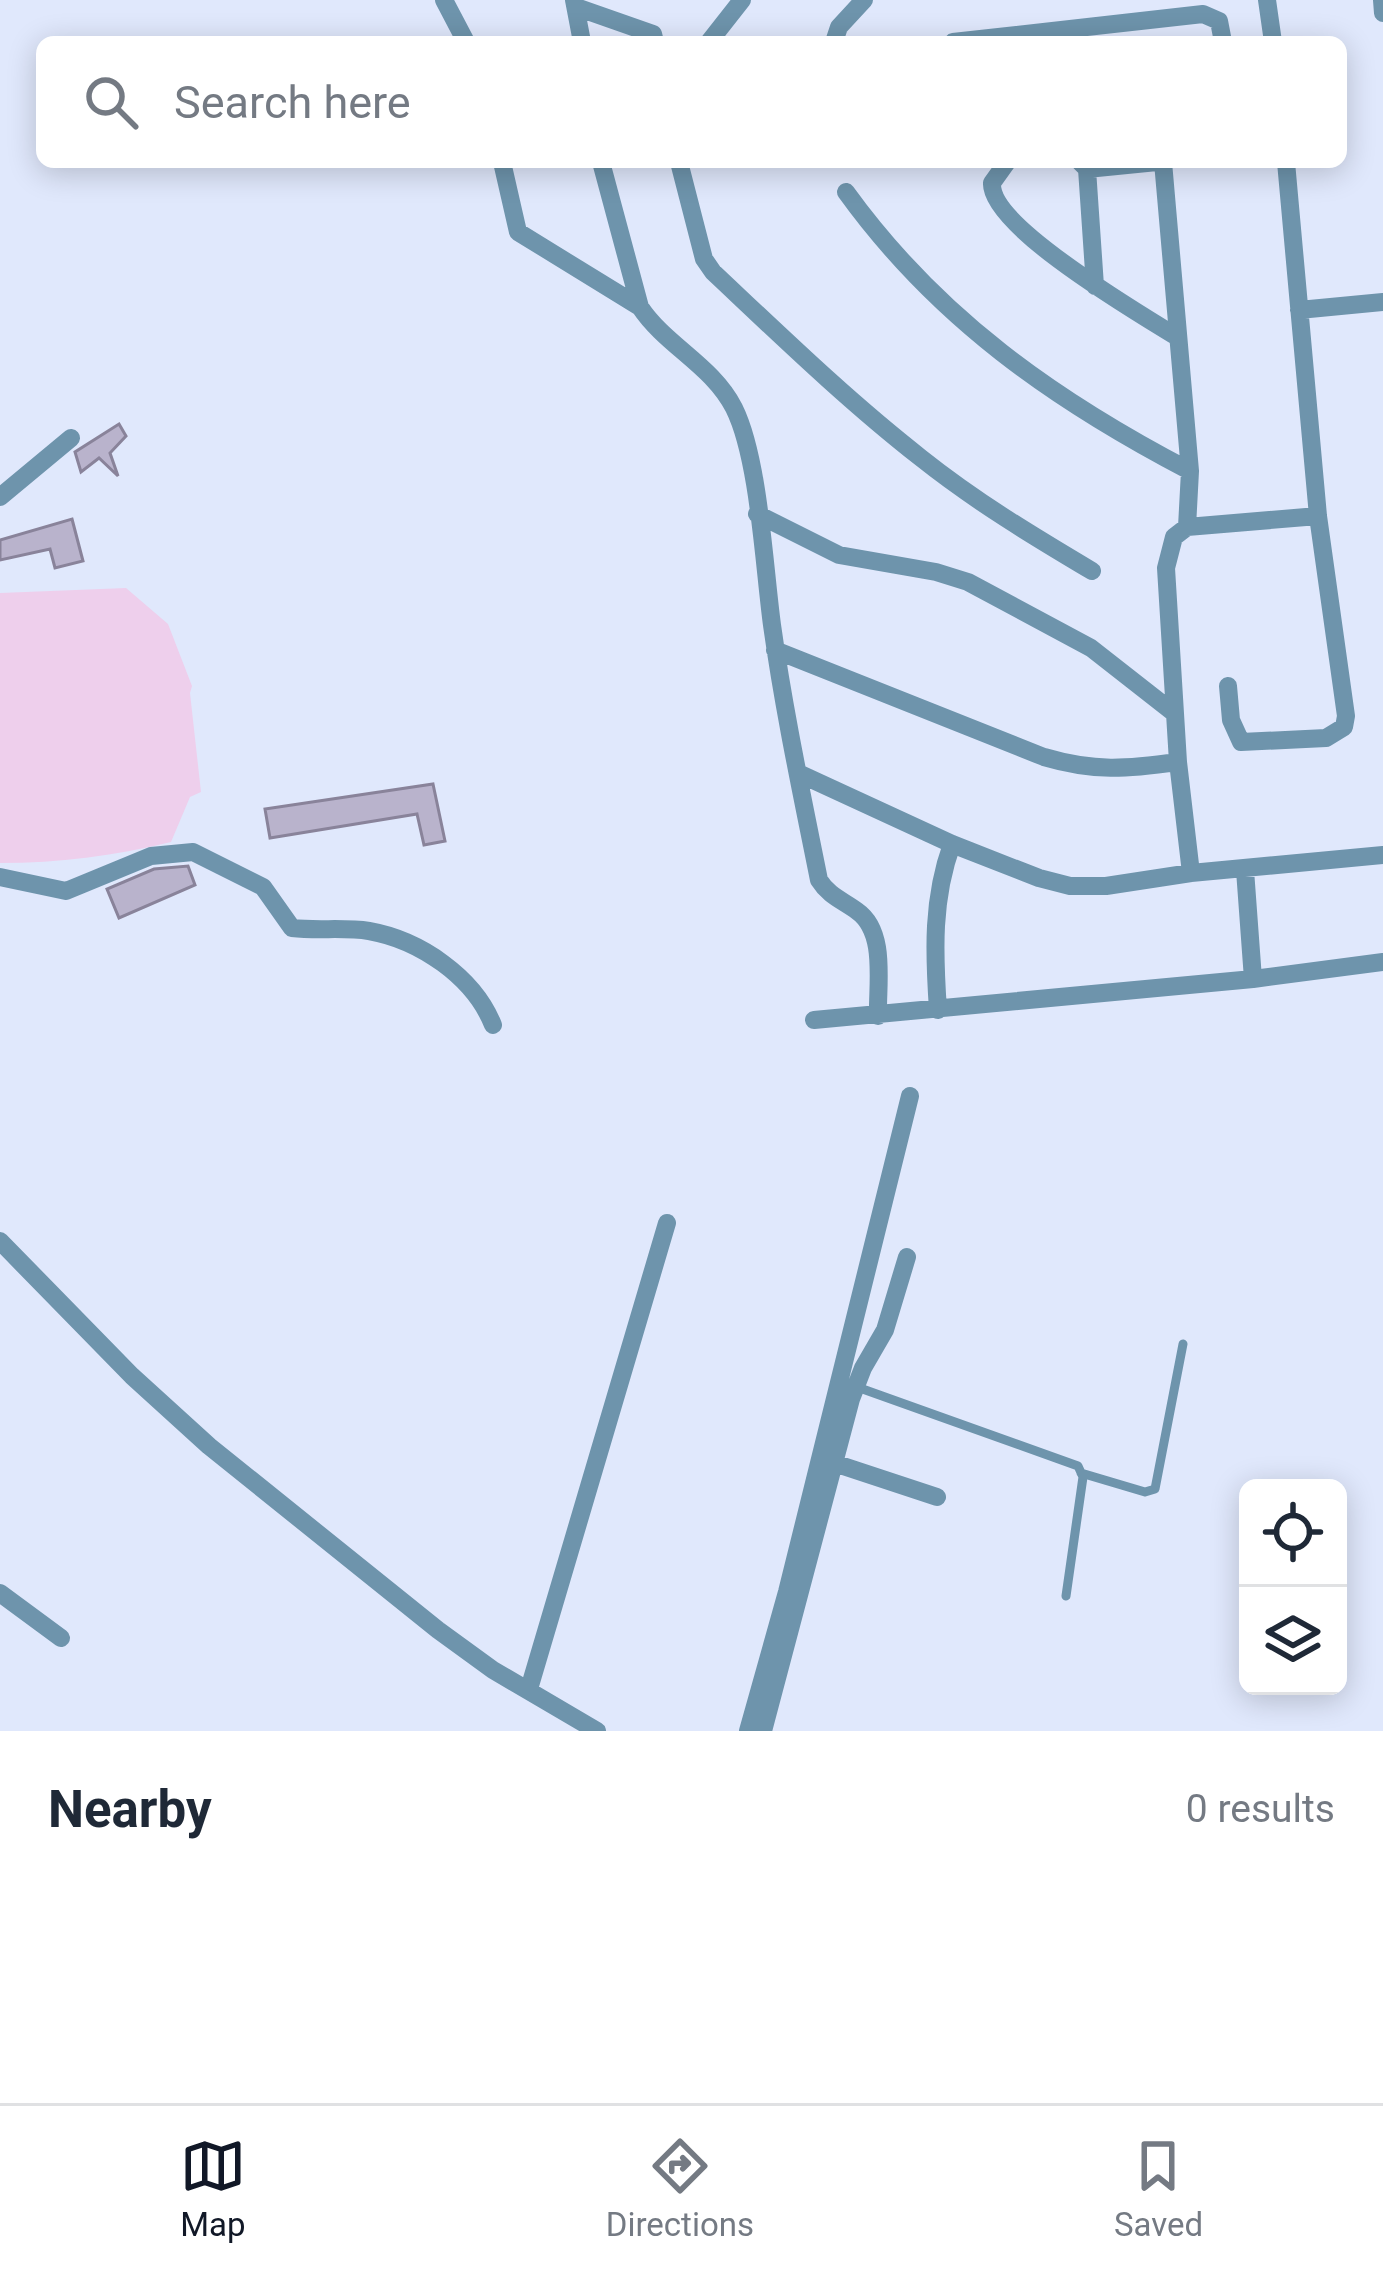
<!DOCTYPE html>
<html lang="en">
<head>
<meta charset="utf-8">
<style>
	body { margin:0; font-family:Roboto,sans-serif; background:#f2f2f3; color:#1f2937 }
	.controls { position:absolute; right:36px; bottom:36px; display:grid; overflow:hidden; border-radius:18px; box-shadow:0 6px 30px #0003 }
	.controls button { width:108px; height:108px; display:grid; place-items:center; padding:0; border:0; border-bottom:3px solid #e0e1e3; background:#fff; color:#1f2937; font:60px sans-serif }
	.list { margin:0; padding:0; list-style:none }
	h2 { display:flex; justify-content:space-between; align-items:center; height:156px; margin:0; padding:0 48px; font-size:51px }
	h2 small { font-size:39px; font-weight:400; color:#747a83 }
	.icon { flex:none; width:66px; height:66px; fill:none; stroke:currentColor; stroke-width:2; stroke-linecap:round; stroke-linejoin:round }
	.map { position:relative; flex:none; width:1383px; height:1731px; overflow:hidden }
	.search { position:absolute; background:#fff; box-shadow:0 6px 30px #0003; left:36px; right:36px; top:36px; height:132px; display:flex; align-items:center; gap:30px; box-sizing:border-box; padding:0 42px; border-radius:18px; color:#747a83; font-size:45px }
	.sheet { height:372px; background:#fff }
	nav { display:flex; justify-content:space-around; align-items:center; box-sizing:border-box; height:168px; border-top:3px solid #e0e1e3; background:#fff; font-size:33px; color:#747a83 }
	nav a { display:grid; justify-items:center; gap:6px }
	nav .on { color:#111827 }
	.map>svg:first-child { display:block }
	.green { fill:#eecfec }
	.building { fill:#b9b3cc; stroke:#89839a; stroke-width:3 }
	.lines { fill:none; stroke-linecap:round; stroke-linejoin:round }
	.service { stroke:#6e94ac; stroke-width:9 }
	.minor { stroke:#6e94ac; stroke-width:18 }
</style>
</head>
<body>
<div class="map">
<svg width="1383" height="1731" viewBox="0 0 1383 1731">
	<rect width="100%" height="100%" fill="#e0e8fc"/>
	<path class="green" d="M126,588L168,624L192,686L190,693L201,792L190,797L171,842C113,856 60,863 0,863V593Z"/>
	<path class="building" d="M119,424L126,436L110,453L118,476L99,458L81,472L75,452Z
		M72,519L83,561L55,568L50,549L0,560V540Z
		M433,784L445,841L424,845L417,814L270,838L265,809Z
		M188,866L195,885L119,918L107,889L154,869Z"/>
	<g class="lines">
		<path class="service" d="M857,1387L1078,1466L1083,1477L1066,1596
			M1081,1473L1145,1492L1155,1489L1183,1344"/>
		<path class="minor" d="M444,0L466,42
			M574,0L582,42
			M1267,0L1273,42
			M1382,0L1383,13
			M576,7L653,34L655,42
			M709,42L742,0
			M834,42L839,27L864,0
			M953,42L1203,14L1219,21L1223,42
			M502,162L518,232L640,307
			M601,162L640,307C666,346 712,365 734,408C759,458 764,566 772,625C784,711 802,795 819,880C829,896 842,900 857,911C887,932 877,984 878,1016
			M679,162L704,259L713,272C781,336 848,401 921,458C975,501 1033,536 1092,571
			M1007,162L992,183C989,226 1140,314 1177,337
			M1080,162L1087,169L1095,286
			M1163,162L1190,471L1187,527L1174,537L1166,568L1178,762L1191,873
			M1087,169L1157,162
			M846,192C937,318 1054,400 1190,471
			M1299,310L1383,302
			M0,497L71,438
			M757,514L839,555L936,572L968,582L1091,648L1174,713
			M1187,527L1318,516
			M775,650L1044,757C1095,772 1126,769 1178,762
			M1228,686L1231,720L1241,742L1326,738L1344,727L1346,716L1318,516L1286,162
			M798,773L952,844L1039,878L1070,886H1106L1191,873L1383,855
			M1245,870L1253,979
			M0,877L66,891L151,856L193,852L263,887L292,928C318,931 344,927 369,931C420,940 474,977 493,1025
			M938,1010C934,952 932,899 952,844
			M814,1020L1253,979L1383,962
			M0,1241L132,1376L209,1446L438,1630L493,1670L597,1731
			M834,1463L937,1497
			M0,1593L61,1638
			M529,1689L667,1223
			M748,1731L787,1592L910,1096
			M763,1731L851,1399L863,1368L885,1330L907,1257"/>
	</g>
</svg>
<div class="controls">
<button><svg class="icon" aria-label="locate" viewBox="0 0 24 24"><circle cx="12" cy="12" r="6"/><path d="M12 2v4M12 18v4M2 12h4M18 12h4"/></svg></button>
<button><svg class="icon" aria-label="layers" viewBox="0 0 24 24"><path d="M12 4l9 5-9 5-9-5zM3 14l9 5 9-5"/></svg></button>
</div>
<div class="search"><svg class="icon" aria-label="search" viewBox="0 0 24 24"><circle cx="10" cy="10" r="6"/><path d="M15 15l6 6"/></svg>Search here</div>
</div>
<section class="sheet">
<h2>Nearby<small>0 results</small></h2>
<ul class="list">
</ul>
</section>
<nav>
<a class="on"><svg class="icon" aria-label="map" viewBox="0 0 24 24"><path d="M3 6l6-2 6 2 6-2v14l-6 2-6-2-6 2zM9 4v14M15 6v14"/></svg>Map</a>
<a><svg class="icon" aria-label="directions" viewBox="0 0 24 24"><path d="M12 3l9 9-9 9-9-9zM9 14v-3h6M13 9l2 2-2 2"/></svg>Directions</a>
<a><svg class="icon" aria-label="saved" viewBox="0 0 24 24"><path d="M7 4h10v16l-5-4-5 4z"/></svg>Saved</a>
</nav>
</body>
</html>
